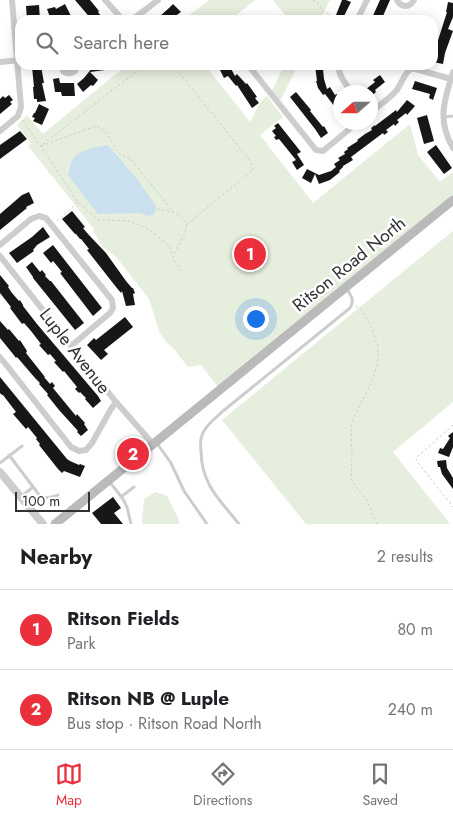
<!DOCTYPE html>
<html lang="en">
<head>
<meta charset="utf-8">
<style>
	body { margin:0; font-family:Jost,sans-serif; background:#f2f2f2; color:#202124 }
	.compass { position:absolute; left:333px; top:85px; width:45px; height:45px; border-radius:50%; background:#fff; box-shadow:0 2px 12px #0003; rotate:249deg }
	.scale { position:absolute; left:15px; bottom:12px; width:75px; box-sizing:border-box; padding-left:5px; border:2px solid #303030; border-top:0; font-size:14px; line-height:18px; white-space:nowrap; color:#303030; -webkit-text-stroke:4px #fff; paint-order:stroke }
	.you { position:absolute; left:255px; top:318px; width:18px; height:18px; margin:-12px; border:4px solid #fff; border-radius:50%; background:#1a73e8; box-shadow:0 0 0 8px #1a73e833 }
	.badge { display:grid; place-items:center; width:32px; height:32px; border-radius:50%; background:#ea303c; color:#fff; font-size:16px; font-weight:700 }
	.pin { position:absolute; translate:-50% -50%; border:2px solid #fff; box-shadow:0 1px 5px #0006 }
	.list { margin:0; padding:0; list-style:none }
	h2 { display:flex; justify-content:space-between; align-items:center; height:65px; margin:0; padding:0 20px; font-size:21px }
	h2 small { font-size:16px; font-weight:400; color:#757577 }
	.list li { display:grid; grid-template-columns:32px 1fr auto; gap:15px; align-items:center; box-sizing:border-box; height:80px; padding:0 20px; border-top:1px solid #e0e0e0 }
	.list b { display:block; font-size:19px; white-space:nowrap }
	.list p { margin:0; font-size:16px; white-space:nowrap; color:#757577 }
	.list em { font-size:16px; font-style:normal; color:#757577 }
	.icon { flex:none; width:28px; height:28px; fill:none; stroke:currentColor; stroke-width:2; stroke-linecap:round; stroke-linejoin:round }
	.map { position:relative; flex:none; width:453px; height:524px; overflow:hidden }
	.search { position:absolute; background:#fff; box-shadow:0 2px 12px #0003; left:15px; right:15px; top:15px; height:55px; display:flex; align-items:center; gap:12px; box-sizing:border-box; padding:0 18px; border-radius:15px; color:#757577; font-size:19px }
	.sheet { height:225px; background:#fff }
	nav { display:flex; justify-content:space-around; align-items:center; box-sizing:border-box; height:70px; border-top:1px solid #e0e0e0; background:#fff; font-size:14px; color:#757577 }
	nav a { display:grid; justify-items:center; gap:2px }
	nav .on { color:#ea303c }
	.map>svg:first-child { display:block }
	.green { fill:#e6eede }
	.water { fill:#cae0ee }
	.building { fill:#171717 }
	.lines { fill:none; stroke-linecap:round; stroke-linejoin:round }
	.path { stroke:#cdcdcd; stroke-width:1; stroke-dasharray:2.5 2.5; stroke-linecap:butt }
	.service { stroke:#cdcdcd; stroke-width:3 }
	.minor { stroke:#cdcdcd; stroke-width:6 }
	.tertiary { stroke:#cdcdcd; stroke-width:8 }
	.secondary { stroke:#bababa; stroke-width:9 }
	.labels { text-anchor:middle; stroke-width:5; stroke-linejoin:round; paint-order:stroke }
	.street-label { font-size:18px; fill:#303030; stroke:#fff }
</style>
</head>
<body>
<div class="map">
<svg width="453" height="524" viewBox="0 0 453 524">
	<rect width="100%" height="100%" fill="#fff"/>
	<path class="green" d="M209,0H255L234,17L233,15L227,20H183Z
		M273,0H330L320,20H289Z
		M127,65H205L250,122L261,101L267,96L283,117L260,135L313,203L410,124L418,155L440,182L453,172V200L218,387L201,365L188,367L173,348L166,342L159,331L149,299L117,258L102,246L93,230L94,229L28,146L31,143L17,125L27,115L43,134Z
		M284,65H298L280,101L271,90L274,87Z
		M453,231V402L393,452L450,524H306L222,420Z
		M156,492L167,496L179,520V524H142V519L144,499Z"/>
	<path class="water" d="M108,145L137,179L156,206V210L153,215L148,216L140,213L98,214L68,175C70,170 70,163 73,159C80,149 97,147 108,145Z"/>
	<path class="building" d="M75,0H90L99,11L98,12L104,20H92Z
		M342,0H346L351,2L342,20H334Z
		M380,0H390L383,16H382L380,20H371Z
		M448,2L453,3V17L448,29L453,31L445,53L443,64L433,62V56L447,12H446Z
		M65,4L71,16L63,19L62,16L51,20L47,9L55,7L56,9Z
		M173,4L181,12L170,20H162L159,17L169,8Z
		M39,5L40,20H27L26,6Z
		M91,65H104L105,70L90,72L98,80L93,86L91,85L83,92L77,84L84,78L92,68Z
		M225,65H229L235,76L237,74L246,84L247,83L257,97L255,98L259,103L252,108L237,85L236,86L228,76L224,78L219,68Z
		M315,65H320V69H323L324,79L327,89L330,87L335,95L337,94L340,99V109L338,111L325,94L323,95L318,88L316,81H317Z
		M41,66L44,83H42L46,101L37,102V99H34L33,87H34L32,67Z
		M380,75L385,82L375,90L376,92L370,97V92H366L365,90L375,82L373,80Z
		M59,78L60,83H74L75,96H62L61,92H55L53,79Z
		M415,81L437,88L433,100L429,98L430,94L412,89Z
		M296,92L311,110L310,111L323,127L324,126L328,133L321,138L315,129L290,97Z
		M9,95L13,100L10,102L12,104L0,114V99L3,96L5,98Z
		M407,100L415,106L407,115L406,113L397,120L399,122L395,126L394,124L386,130L388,132L384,135L383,133L351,157L353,160L343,166V167L339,171L340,172L330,180L319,184L315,174L311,183L302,178L307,169L319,175L331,171L336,167L334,164L340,160L338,158L345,154L344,152L348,149L347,148L358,141L357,140L365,134L372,130L371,128L375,125V126L396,110L397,112Z
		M39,104L49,109L42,125L33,121L35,118L32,117L34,113H35Z
		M427,115L434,141L424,144L417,118Z
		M278,123L301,152L297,154L304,165L297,170L292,162L296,160L279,139L276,140L274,137L276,136L272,131L276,128L274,126Z
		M20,131L27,139L0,159V145Z
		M436,145L452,168L444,174L427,152Z
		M29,192L34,203L26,207L27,208L0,230V214L22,195Z
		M72,211L85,227L83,228L88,234L106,253L126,281L132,288H133L135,293L133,294L135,305L126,306L122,291L121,293L116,287L87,250L89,249L81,239H80L76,234H75L62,219Z
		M43,227L50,237L37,245L33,250L34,251L17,263L9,253L32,237Z
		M53,245L102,308L93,316L60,273L62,272L58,267L53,261L51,263L43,253Z
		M32,262L40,272L42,270L46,275L45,276L50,281H51L84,323L75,330L33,278V277L26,267Z
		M0,275L9,286L8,287L12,293L19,301L20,300L23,305V306L37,324L98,396L101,401L93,408L85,399L86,398L80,392L79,393L75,389L77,387L64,371L63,372L54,362L56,361L50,354L48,355L39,345L41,344L31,331L24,323L22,324L10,308L11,307L0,293Z
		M125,317L133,327L104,350L108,354L101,360L87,345L94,338L96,340Z
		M0,321L8,330L9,329L19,341L20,340L27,351L26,353L45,377H44L50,384L52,382L55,386L53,388L76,416L77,414L85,423L84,424L88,430L81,436L77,432L78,431L59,410L47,395L48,394L39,384L40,383L35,378L17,357L16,358L13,354L0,338Z
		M0,377L67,459L70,461L79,465L80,464L85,466L80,477L64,471L62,473L58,469L39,445L40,444L36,439L37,438L28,427L26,429L13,414L16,412L3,395H2L0,393Z
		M453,432V447L449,457L438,453L440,448L443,449L450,438L448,436Z
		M446,460L447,468L453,478V489L442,474L440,467H438L437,461Z
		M113,497L121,508L114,513L123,524H101L92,513Z"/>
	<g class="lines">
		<path class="path" d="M313,0L319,4L322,11L342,20
			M173,65L251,162L253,170L187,224
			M23,120L78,202L98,220L130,221L150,230L169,246L173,256
			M43,144L145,65
			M41,146L96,126L106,132L119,154L131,159L173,212
			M157,209C171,211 179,212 187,224L185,233L173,256L175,262L181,270
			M57,221L78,202
			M356,306L362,310L370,324L378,347V356L377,366L371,383L354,418L351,427L352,454L351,478L353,483L367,501L377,524
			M453,425L417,457L416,460L453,507"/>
		<path class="service" d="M443,117L453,116
			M156,442L171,463L184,491L207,524
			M9,455L40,496C46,499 51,497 58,495
			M0,463L22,446
			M109,481L123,499L127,507L131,524
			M21,497L33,487
			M121,497L134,487
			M239,524C219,499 201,484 201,450C200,443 201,436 204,431C208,423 217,417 223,411L350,308C355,300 351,295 346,288"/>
		<path class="minor" d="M105,0L123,20
			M397,0C401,8 410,8 414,0
			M132,20L158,0
			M357,20L367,0
			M0,62L20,60
			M61,65L63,71C67,74 71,74 75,71L77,65
			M248,65L316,150L323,151L358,122
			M338,65C339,76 345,84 352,92
			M453,72C444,100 437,121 453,148
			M370,112C379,106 389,99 396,91C402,84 404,72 412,68L451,79
			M0,131L18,116L21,107L12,0
			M0,245L31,219L39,216L46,218L112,300L113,308L110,313L71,346
			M0,256L116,402L153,444
			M0,357L71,447L79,451L86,450L92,443L111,409L116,402"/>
		<path class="tertiary" d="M0,472L43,524"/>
		<path class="secondary" d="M55,524L453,200"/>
	</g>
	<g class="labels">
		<g class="street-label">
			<text transform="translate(349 264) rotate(-39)" y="6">Ritson Road North</text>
			<text transform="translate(75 351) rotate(52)" y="6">Luple Avenue</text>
		</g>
	</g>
</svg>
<svg class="compass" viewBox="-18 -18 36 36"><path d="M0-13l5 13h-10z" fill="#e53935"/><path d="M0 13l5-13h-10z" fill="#757577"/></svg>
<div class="scale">100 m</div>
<div class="you"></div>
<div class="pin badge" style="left:250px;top:254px">1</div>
<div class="pin badge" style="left:133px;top:454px">2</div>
<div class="search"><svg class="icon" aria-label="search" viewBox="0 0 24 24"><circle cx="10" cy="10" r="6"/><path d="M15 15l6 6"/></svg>Search here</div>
</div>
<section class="sheet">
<h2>Nearby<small>2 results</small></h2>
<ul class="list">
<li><span class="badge">1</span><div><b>Ritson Fields</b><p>Park</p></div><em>80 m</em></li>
<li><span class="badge">2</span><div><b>Ritson NB @ Luple</b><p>Bus stop · Ritson Road North</p></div><em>240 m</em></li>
</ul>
</section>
<nav>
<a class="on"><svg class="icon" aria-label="map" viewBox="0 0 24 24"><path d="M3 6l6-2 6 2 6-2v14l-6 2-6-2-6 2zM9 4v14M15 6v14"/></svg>Map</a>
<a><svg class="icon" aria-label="directions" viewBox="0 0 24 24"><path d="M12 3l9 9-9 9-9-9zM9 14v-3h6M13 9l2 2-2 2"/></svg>Directions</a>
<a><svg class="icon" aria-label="saved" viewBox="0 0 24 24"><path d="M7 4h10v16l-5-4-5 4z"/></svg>Saved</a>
</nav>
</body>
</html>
